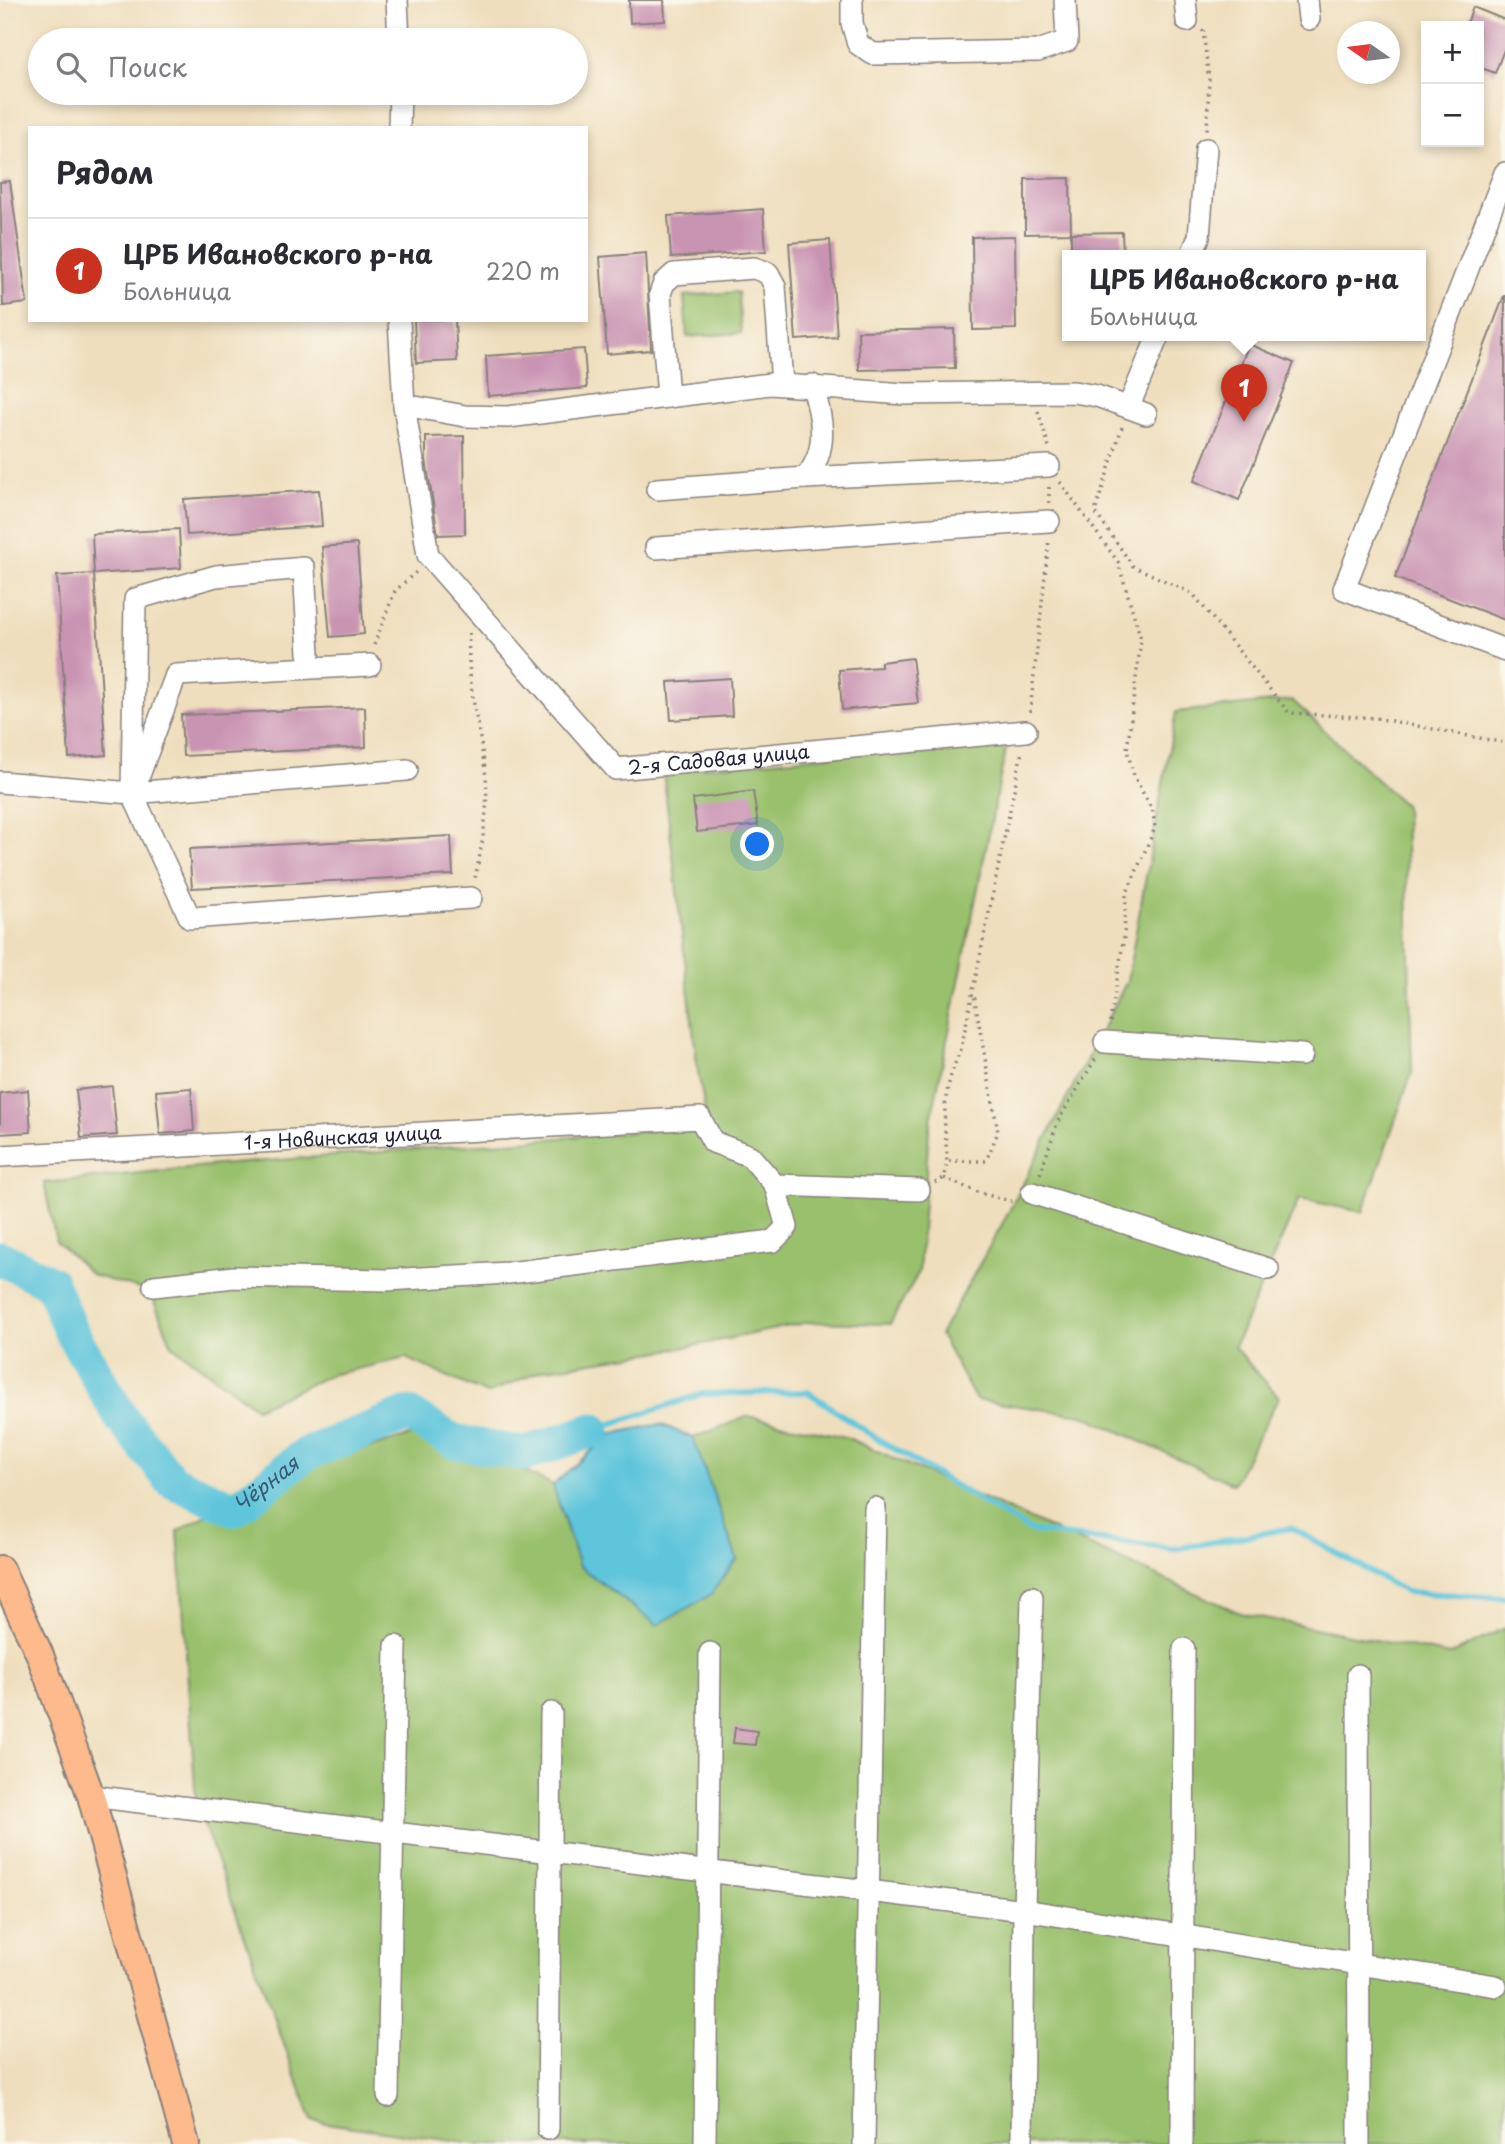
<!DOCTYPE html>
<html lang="ru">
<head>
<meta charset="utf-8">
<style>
	body { margin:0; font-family:"Playpen Sans",sans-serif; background:#f2f2f3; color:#2b2b33 }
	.controls { position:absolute; right:21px; top:21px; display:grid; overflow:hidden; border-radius:0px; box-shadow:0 4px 10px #0003 }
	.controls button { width:63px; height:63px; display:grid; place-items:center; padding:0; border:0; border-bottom:2px solid #e1e1e2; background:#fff; color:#2b2b33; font:35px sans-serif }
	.compass { position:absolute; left:1337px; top:21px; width:63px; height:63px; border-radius:50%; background:#fff; box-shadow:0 4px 10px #0003; rotate:284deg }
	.you { position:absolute; left:758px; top:845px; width:24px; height:24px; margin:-18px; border:5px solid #fff; border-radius:50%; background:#1a73e8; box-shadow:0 0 0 10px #1a73e833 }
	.badge { display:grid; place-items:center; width:46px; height:46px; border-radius:50%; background:#c8321e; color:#fff; font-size:23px; font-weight:700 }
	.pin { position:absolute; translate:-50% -58px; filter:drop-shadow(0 2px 4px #0008) }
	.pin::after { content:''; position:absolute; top:37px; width:24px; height:21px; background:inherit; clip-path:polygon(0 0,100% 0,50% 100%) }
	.popup { position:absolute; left:1062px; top:250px; width:364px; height:91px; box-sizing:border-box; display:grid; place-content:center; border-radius:0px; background:#fff; filter:drop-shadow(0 2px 5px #0005); font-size:23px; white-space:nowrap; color:#7c7c81 }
	.popup b { font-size:26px; color:#2b2b33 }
	.popup::after { content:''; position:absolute; left:50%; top:100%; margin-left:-14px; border:14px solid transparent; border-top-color:#fff }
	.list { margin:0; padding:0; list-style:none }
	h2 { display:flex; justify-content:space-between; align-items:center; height:91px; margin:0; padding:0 28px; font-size:30px }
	h2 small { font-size:23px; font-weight:400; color:#7c7c81 }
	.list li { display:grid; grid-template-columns:46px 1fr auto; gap:21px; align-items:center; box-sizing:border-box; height:105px; padding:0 28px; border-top:2px solid #e1e1e2 }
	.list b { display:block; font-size:26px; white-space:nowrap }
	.list p { margin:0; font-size:23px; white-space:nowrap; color:#7c7c81 }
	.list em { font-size:23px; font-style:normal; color:#7c7c81 }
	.icon { flex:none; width:38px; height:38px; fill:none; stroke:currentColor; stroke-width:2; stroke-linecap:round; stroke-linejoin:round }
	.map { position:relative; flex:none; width:1505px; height:2144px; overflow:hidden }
	.search { position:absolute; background:#fff; box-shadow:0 4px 10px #0003; left:28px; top:28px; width:560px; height:77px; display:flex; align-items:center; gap:18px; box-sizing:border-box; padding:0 24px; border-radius:38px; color:#7c7c81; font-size:26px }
	.panel { position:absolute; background:#fff; box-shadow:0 4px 10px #0003; left:28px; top:126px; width:560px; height:196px; border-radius:0px }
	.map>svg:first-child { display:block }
	.green { fill:#99c06c; stroke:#5e7154; stroke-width:2 }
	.water { fill:#5ec5db; stroke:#40748b; stroke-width:2 }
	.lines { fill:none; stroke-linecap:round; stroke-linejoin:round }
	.stream { stroke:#5ec5db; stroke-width:6 }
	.river { stroke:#5ec5db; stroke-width:35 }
	.building { fill:#c993b2 }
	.minor-casing { stroke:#88807c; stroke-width:24 }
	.major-casing { stroke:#88807c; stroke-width:30 }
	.path { stroke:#88807c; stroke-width:3.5; stroke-dasharray:2 5; stroke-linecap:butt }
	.minor { stroke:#fff; stroke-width:21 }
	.major { stroke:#fcba8d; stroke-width:26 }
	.labels { text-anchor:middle; stroke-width:5; stroke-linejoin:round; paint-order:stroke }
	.street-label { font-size:19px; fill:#22223b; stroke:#fbf7ec }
	.water-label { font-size:21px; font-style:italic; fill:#375b73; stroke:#fbf7ec }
</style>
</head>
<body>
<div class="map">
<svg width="1505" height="2144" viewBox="0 0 1505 2144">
	<rect width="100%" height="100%" fill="#fbf7ec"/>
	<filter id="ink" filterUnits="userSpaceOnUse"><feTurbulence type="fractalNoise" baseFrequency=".0143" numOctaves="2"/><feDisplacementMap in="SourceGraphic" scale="14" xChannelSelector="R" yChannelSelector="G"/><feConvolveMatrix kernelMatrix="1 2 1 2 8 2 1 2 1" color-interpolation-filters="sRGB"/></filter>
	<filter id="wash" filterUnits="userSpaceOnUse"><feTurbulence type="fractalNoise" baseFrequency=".00686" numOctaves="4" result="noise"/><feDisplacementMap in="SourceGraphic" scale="28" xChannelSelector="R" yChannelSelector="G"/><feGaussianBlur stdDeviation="1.57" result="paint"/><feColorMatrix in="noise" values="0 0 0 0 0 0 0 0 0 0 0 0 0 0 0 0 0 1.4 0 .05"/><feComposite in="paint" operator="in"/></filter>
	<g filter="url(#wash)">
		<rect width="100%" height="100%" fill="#efdebd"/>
		<path class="green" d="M738,292L741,333L687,337L684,296Z
			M1292,700L1405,806L1412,1072L1363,1212L1299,1199L1234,1347L1279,1397L1233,1484L1083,1415L976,1400L940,1335L1006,1217L1127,981L1176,712Z
			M1008,739L929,1130L919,1272L890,1324L809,1322L693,1346L542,1370L487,1394L406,1358L330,1375L256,1408L172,1345L150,1292L92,1275L56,1241L44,1183L217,1165L708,1126L698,1072L663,771Z
			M748,1416L846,1437L1240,1613L1450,1655L1505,1628V2144H474L312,2121L196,1803L178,1531L280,1474L433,1429L553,1485L579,1566L737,1560L693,1438Z"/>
		<path class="water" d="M660,1424L693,1438L737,1559L710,1595L657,1625L579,1566L553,1485L610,1434Z"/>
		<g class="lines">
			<path class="stream" d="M593,1430L702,1394L808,1392L873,1436L1030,1531L1173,1549L1292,1528L1406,1592L1505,1598"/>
			<path class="river" id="s1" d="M0,1258L51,1283L69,1328L122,1419L172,1481L235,1509L306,1454L408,1414L455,1442L525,1454L593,1430"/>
		</g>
		<g id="blocks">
			<path class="building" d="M629,0H664L665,21L630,23Z
				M1473,7L1505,20V47L1495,73L1479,67V26H1466Z
				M1070,178L1071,233L1025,234V179Z
				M10,181L27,303L3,306L0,182Z
				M763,209L766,251L671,258L668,216Z
				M1122,232L1123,256H1071V233Z
				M1015,236L1016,329L973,330L972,237Z
				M830,240L837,337L796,340L789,243Z
				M646,253L651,350L607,354L600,257Z
				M1504,296H1505V620L1395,578Z
				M414,320H455L457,361L416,363Z
				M954,329L955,368L859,370L858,331Z
				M1249,344L1294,363L1239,500L1194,481Z
				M584,349L587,388L488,396L486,356Z
				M464,436L465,534L438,535L426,460V437Z
				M319,490L322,526L187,535L184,499Z
				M179,529L181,568L94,574L92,534Z
				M357,544L364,634L330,637L322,547Z
				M94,574L106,755L69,758L57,576Z
				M912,658L918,703L842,710L839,670L881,667V662Z
				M730,678L732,716L671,720L668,682Z
				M365,707L366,747L183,756L181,715Z
				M753,791L758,825L697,832L693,799Z
				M451,836L453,875L192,888L189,849Z
				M112,1086L117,1135L81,1138L76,1090Z
				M191,1088L194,1131L160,1134L156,1091Z
				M28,1090L31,1132L0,1134V1093Z
				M735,1728L757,1731L755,1745L733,1743Z"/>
		</g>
	</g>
	<g filter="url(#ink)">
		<use href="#blocks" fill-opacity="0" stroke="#88807c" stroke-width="2"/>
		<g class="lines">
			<defs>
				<g id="minor">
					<path d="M397,0L399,40"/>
					<path d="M852,0V23L858,44L873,54L1038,51L1067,41L1065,0"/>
					<path d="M1185,0L1187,21"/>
					<path d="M1307,0L1309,19"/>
					<path d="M399,128L400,93"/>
					<path d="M1505,173L1344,589L1505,650"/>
					<path d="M1191,256L1199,237L1206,149"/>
					<path id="s2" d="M399,320L404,405L428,555L616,769L1026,731"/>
					<path d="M668,397L660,294L664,283L674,274L754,268L768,273L775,286L782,384"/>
					<path d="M404,405L465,416L508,417L770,384L904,394L1074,392L1097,396L1146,414"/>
					<path d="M1129,406L1158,336"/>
					<path d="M805,478L1049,466"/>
					<path d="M657,489L805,478C829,451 823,418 812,385"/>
					<path d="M656,548L1049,521"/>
					<path d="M309,654L304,568L216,576L135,599L132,793L190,918L471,898"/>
					<path d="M138,778L176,675L370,665"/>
					<path d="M0,782L132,793L407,770"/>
					<path d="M1105,1042L1302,1055"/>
					<path id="s3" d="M0,1156L700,1118L713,1142L750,1156L775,1185L919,1190"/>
					<path d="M1032,1193L1268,1269"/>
					<path d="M154,1286L234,1277L387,1280L508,1273L773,1241L787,1227L775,1185"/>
					<path d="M1358,1675L1359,2144"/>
					<path d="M91,1796L1024,1910L1496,1986"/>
					<path d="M388,2096L396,1646"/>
					<path d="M548,2129L551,1713"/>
					<path d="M705,2144L710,1653"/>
					<path d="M864,2144L875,1508"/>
					<path d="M1022,2144L1024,1910L1032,1597"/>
					<path d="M1182,2144L1184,1649"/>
				</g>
				<path id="major" d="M0,1569L40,1655L91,1796L186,2144"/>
			</defs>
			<use href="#minor" class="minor-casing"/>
			<use href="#major" class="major-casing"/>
			<path class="path" d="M1203,30L1209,80L1207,130
				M1038,411L1049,447
				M1122,427L1095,512L1133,566L1193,594L1289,713L1376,718L1505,743
				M1060,482L1118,562L1141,639L1127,750L1134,776L1153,812L1155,828L1126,895L1124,937L1110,1022
				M1049,487V503
				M469,633C466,683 480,728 486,777C489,809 482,847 475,878
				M374,645L395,591L416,572
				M1030,712L1049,539
				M949,1161H986L998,1132L974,995
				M1040,1174L1058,1121L1096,1058
				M944,1178L980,1193L1014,1202
				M935,1183L944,1178C949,1160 946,1148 945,1130C943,1101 949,1075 961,1049L1022,751"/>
			<use href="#minor" class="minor"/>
			<use href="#major" class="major"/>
		</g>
	</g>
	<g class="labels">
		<g class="street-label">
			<text dy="7" stroke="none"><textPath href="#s2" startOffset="625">2-я Садовая улица</textPath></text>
			<text dy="7" stroke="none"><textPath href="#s3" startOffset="343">1-я Новинская улица</textPath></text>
		</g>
		<g class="water-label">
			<text dy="7" stroke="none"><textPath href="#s1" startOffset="399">Чёрная</textPath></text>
		</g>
	</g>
</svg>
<div class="controls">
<button>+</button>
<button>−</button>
</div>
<svg class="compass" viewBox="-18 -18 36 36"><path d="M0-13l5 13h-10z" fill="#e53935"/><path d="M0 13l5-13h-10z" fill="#7c7c81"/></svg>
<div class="you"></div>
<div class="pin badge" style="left:1244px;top:422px">1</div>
<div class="popup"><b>ЦРБ Ивановского р-на</b>Больница</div>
<div class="search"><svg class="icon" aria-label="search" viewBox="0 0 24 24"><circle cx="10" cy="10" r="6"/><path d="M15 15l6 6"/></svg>Поиск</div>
<section class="panel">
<h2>Рядом<small></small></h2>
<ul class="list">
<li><span class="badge">1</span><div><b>ЦРБ Ивановского р-на</b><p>Больница</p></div><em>220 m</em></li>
</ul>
</section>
</div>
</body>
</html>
